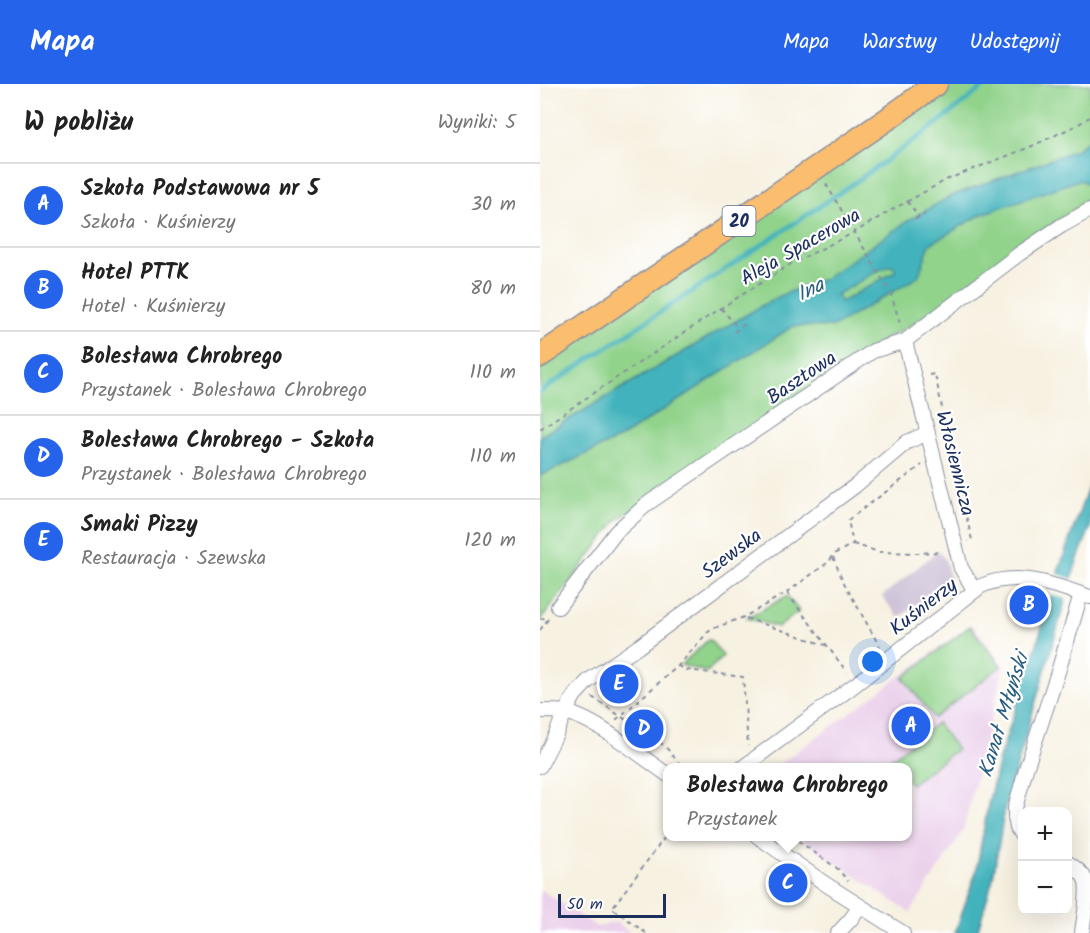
<!DOCTYPE html>
<html lang="pl">
<head>
<meta charset="utf-8">
<style>
	body { margin:0; font-family:Kalam,sans-serif; background:#f2f2f2; color:#222 }
	.controls { position:absolute; right:18px; bottom:18px; display:grid; overflow:hidden; border-radius:12px; box-shadow:0 6px 24px #0002 }
	.controls button { width:54px; height:54px; display:grid; place-items:center; padding:0; border:0; border-bottom:2px solid #e0e0e0; background:#fff; color:#222; font:30px sans-serif }
	.scale { position:absolute; left:18px; bottom:15px; width:108px; box-sizing:border-box; padding-left:6px; border:3px solid #1b2f5e; border-top:0; font-size:16px; line-height:21px; white-space:nowrap; color:#1b2f5e; -webkit-text-stroke:4px #fff; paint-order:stroke }
	.you { position:absolute; left:333px; top:578px; width:21px; height:21px; margin:-15px; border:4px solid #fff; border-radius:50%; background:#1a73e8; box-shadow:0 0 0 9px #1a73e833 }
	.badge { display:grid; place-items:center; width:39px; height:39px; border-radius:50%; background:#2563eb; color:#fff; font-size:20px; font-weight:700 }
	.pin { position:absolute; translate:-50% -50%; border:3px solid #fff; box-shadow:0 2px 6px #0006 }
	.popup { position:absolute; left:123px; top:679px; width:249px; height:78px; box-sizing:border-box; display:grid; place-content:center; border-radius:12px; background:#fff; filter:drop-shadow(0 2px 4px #0005); font-size:20px; white-space:nowrap; color:#767676 }
	.popup b { font-size:22px; color:#222 }
	.popup::after { content:''; position:absolute; left:50%; top:100%; margin-left:-12px; border:12px solid transparent; border-top-color:#fff }
	.list { margin:0; padding:0; list-style:none }
	h2 { display:flex; justify-content:space-between; align-items:center; height:78px; margin:0; padding:0 24px; font-size:26px }
	h2 small { font-size:20px; font-weight:400; color:#767676 }
	.list li { display:grid; grid-template-columns:39px 1fr auto; gap:18px; align-items:center; box-sizing:border-box; height:84px; padding:0 24px; border-top:2px solid #e0e0e0 }
	.list b { display:block; font-size:22px; white-space:nowrap }
	.list p { margin:0; font-size:20px; white-space:nowrap; color:#767676 }
	.list em { font-size:20px; font-style:normal; color:#767676 }
	.map { position:relative; flex:none; width:550px; height:849px; overflow:hidden }
	header { display:flex; align-items:center; gap:36px; box-sizing:border-box; height:84px; padding:0 30px; background:#2563eb; color:#fff }
	header strong { font-size:28px }
	nav { display:flex; gap:33px; margin-inline-start:auto; font-size:21px }
	main { display:flex }
	aside { flex:1; background:#fff }
	.map>svg:first-child { display:block }
	.built { fill:#ebd1eb }
	.industrial { fill:#cbbfd5 }
	.green { fill:#91d38b; stroke:#568174; stroke-width:1.5 }
	.water { fill:#43b3bc; stroke:#2f718d; stroke-width:1.5; fill-rule:evenodd }
	.pier { fill:#f7f1e1 }
	.lines { fill:none; stroke-linecap:round; stroke-linejoin:round }
	.stream { stroke:#43b3bc; stroke-width:4.5 }
	.minor-casing { stroke:#8990a0; stroke-width:16 }
	.primary-casing { stroke:#8990a0; stroke-width:25 }
	.path { stroke:#8990a0; stroke-width:2; stroke-dasharray:4.5 4.5; stroke-linecap:butt }
	.minor { stroke:#fff; stroke-width:14 }
	.primary { stroke:#fbbd6e; stroke-width:22 }
	.labels { text-anchor:middle; stroke-width:4.5; stroke-linejoin:round; paint-order:stroke }
	.shield { fill:#fff; stroke:#5f6d8e; stroke-width:1.5 }
	.shield-label { font-size:18px; font-weight:bold; fill:#1b2f5e }
	.street-label { font-size:20px; fill:#1b2f5e; stroke:#fff }
	.water-label { font-size:21px; font-style:italic; fill:#295d7f; stroke:#fff }
</style>
</head>
<body>
<header>
<strong>Mapa</strong>
<nav><a>Mapa</a><a>Warstwy</a><a>Udostępnij</a></nav>
</header>
<main>
<aside>
<h2>W pobliżu<small>Wyniki: 5</small></h2>
<ul class="list">
<li><span class="badge">A</span><div><b>Szkoła Podstawowa nr 5</b><p>Szkoła · Kuśnierzy</p></div><em>30 m</em></li>
<li><span class="badge">B</span><div><b>Hotel PTTK</b><p>Hotel · Kuśnierzy</p></div><em>80 m</em></li>
<li><span class="badge">C</span><div><b>Bolesława Chrobrego</b><p>Przystanek · Bolesława Chrobrego</p></div><em>110 m</em></li>
<li><span class="badge">D</span><div><b>Bolesława Chrobrego - Szkoła</b><p>Przystanek · Bolesława Chrobrego</p></div><em>110 m</em></li>
<li><span class="badge">E</span><div><b>Smaki Pizzy</b><p>Restauracja · Szewska</p></div><em>120 m</em></li>
</ul>
</aside>
<div class="map">
<svg width="550" height="849" viewBox="0 0 550 849">
	<rect width="100%" height="100%" fill="#fff"/>
	<filter id="ink" filterUnits="userSpaceOnUse"><feTurbulence type="fractalNoise" baseFrequency=".0167" numOctaves="2"/><feDisplacementMap in="SourceGraphic" scale="12" xChannelSelector="R" yChannelSelector="G"/><feConvolveMatrix kernelMatrix="1 2 1 2 8 2 1 2 1" color-interpolation-filters="sRGB"/></filter>
	<filter id="wash" filterUnits="userSpaceOnUse"><feTurbulence type="fractalNoise" baseFrequency=".008" numOctaves="4" result="noise"/><feDisplacementMap in="SourceGraphic" scale="24" xChannelSelector="R" yChannelSelector="G"/><feGaussianBlur stdDeviation="1.35" result="paint"/><feColorMatrix in="noise" values="0 0 0 0 0 0 0 0 0 0 0 0 0 0 0 0 0 1.4 0 .05"/><feComposite in="paint" operator="in"/></filter>
	<g filter="url(#wash)">
		<rect width="100%" height="100%" fill="#f7f1e1"/>
		<path class="built" d="M432,540L464,582L423,747L370,829L258,753L368,752V684H234Z
			M0,805L57,843L76,838L91,849H0Z"/>
		<path class="industrial" d="M398,467L405,475L410,494L359,534L342,512Z"/>
		<path class="green" d="M411,0H550V115L471,168L388,231L342,257L77,436L0,537V281L293,84Z
			M245,513H248L259,527L240,542L238,543L207,534Z
			M430,542L461,582L394,634L363,594Z
			M168,556H170L183,572L168,587L166,588L141,581Z
			M397,639L417,665L371,700L368,697V684L358,683L351,675Z"/>
		<path class="water" d="M550,55V100L539,96L442,130L390,160L378,193L293,243L253,242L80,354L0,392V353L9,347L223,221L244,210L284,195L369,136L411,112L536,66ZM352,181L356,187L301,218L296,211L341,185Z
			M550,398V444L536,480L465,723L453,794L437,849H415L436,788L449,716L459,675L496,563L520,482Z"/>
		<path class="pier" d="M515,489L535,496L529,516L510,510Z"/>
		<g class="lines">
			<path class="stream" d="M0,308C77,256 155,206 232,154C306,105 379,56 447,0"/>
		</g>
	</g>
	<g filter="url(#ink)">
		<g class="lines">
			<defs>
				<path id="minor" d="M365,257L421,484L435,507
					M18,523L76,448L107,420L333,267L365,257L479,170L521,142L550,126
					M0,627C8,627 16,627 24,628C53,633 102,673 128,691
					M0,682L16,650L25,628L35,611L48,597L98,563L315,402L367,358L388,349
					M202,684L316,600L441,502C478,486 514,501 550,513
					M217,752L287,801L363,849
					M482,752L477,744L475,733V724L486,685L518,588L541,510
					M528,779C534,783 542,788 545,795C550,806 543,837 542,849
					M298,849L311,835L320,822"/>
				<path id="primary" d="M0,272L349,34L396,0"/>
			</defs>
			<use href="#minor" class="minor-casing"/>
			<use href="#primary" class="primary-casing"/>
			<path class="path" d="M286,100L351,210L361,243
				M367,117L379,133
				M375,135L385,130
				M181,224L198,244
				M194,248L205,240
				M389,291L395,290L413,377L432,456L428,457
				M0,345L181,224L251,180L315,148L348,128L408,95L490,63L537,41L550,33
				M313,460L339,468L378,469L402,468
				M293,473L303,497L340,563
				M247,509L307,588
				M206,534L288,562
				M0,535L9,533
				M0,546L9,534
				M138,582L147,586L203,593L208,662
				M52,613L125,662L143,684
				M76,636L138,582L168,548L177,543L204,533L246,509L290,477L292,471L313,460L308,436L382,381
				M251,752L298,785L308,797
				M106,849L72,824L128,749"/>
			<use href="#minor" class="minor"/>
			<use href="#primary" class="primary"/>
		</g>
	</g>
	<g class="labels">
		<rect class="shield" x="182.5" y="122" width="33" height="30" rx="4.5"/>
		<g class="shield-label">
			<text x="199" y="143">20</text>
		</g>
		<g class="street-label">
			<text transform="translate(260 162) rotate(-30)" y="7">Aleja Spacerowa</text>
			<text transform="translate(261 293) rotate(-34)" y="7">Basztowa</text>
			<text transform="translate(416 379) rotate(76)" y="7">Włosiennicza</text>
			<text transform="translate(191 469) rotate(-37)" y="7">Szewska</text>
			<text transform="translate(383 522) rotate(-38)" y="7">Kuśnierzy</text>
		</g>
		<g class="water-label">
			<text transform="translate(270 205) rotate(-27)" y="7">Ina</text>
			<text transform="translate(463 631) rotate(-73)" y="7">Kanał Młyński</text>
		</g>
	</g>
</svg>
<div class="controls">
<button>+</button>
<button>−</button>
</div>
<div class="scale">50 m</div>
<div class="you"></div>
<div class="pin badge" style="left:371px;top:642px">A</div>
<div class="pin badge" style="left:489px;top:521px">B</div>
<div class="pin badge" style="left:248px;top:799px">C</div>
<div class="popup"><b>Bolesława Chrobrego</b>Przystanek</div>
<div class="pin badge" style="left:104px;top:645px">D</div>
<div class="pin badge" style="left:79px;top:600px">E</div>
</div>
</main>
</body>
</html>
